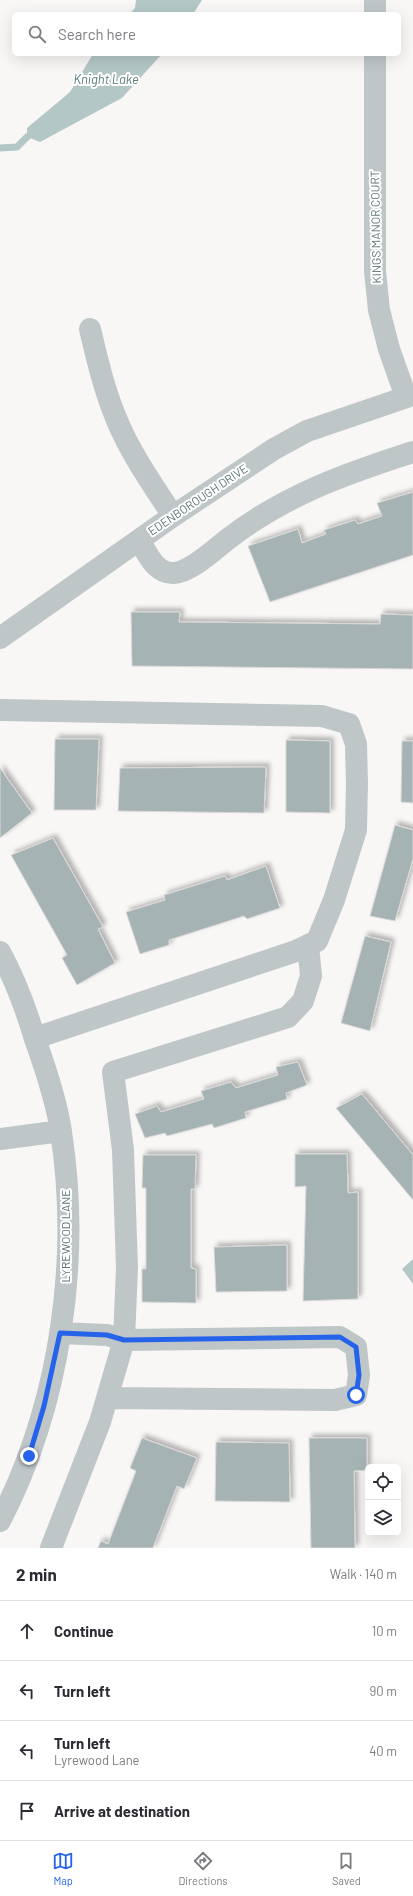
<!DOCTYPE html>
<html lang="en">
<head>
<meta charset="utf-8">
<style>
	body { margin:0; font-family:Barlow,sans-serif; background:#f2f2f3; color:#2b2b33 }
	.controls { position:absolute; right:12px; bottom:12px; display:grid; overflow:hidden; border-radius:6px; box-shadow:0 4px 16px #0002 }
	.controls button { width:36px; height:36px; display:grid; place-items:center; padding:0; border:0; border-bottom:1px solid #e1e1e2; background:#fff; color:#2b2b33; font:20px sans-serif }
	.stop { position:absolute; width:12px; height:12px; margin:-9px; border:3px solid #2563eb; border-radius:50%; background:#fff }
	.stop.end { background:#2563eb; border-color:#fff; box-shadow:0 1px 4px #0008 }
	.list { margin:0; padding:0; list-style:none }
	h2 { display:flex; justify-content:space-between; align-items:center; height:52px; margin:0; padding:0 16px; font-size:17px }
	h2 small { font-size:13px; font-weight:400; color:#7c7c81 }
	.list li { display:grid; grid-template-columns:26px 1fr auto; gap:12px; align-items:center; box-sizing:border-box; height:60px; padding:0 16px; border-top:1px solid #e1e1e2 }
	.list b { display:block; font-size:15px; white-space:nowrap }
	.list p { margin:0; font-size:13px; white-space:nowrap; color:#7c7c81 }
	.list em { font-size:13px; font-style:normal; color:#7c7c81 }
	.icon { flex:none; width:22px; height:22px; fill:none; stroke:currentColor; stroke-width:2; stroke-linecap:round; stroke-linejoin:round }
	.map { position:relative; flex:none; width:413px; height:1548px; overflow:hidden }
	.search { position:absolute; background:#fff; box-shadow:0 4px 16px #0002; left:12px; right:12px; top:12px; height:44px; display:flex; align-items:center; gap:10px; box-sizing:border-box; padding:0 14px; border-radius:6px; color:#7c7c81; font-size:15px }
	.sheet { height:292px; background:#fff }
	nav { display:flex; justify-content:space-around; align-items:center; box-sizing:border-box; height:56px; border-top:1px solid #e1e1e2; background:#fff; font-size:11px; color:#7c7c81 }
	nav a { display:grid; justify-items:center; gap:2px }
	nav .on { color:#2563eb }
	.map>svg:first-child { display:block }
	.water { fill:#b4c7c7 }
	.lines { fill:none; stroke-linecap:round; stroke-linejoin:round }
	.stream { stroke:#b4c7c7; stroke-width:7 }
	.building { fill:#a5b3b5; stroke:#dad9d7; filter:url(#shadow) }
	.minor { stroke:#bfc6c8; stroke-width:22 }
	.route { stroke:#2563eb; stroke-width:5 }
	.labels { text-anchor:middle; stroke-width:4; stroke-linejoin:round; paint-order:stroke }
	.street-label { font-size:12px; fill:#5e767b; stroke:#fff }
	.water-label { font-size:13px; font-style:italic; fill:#5d7c7c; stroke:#fff }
</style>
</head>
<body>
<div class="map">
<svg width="413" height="1548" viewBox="0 0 413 1548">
	<defs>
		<filter id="shadow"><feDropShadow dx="3.5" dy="-3.5" stdDeviation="2" flood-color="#0004"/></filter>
	</defs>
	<rect width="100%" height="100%" fill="#f8f7f5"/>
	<path class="water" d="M136,0H202L193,14H129L135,8Z
		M93,54H162L122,98L40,142L27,137V128L70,92Z
		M413,1259V1284L402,1269Z"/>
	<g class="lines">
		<path class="stream" d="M0,148L17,147L27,137"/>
	</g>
	<path class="building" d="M413,492V555L270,602L248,546L298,529L302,543L326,534L324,530L355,520L358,524L382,516L377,503Z
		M131,612H180L179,622L380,624L381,614L413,615V669L132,666Z
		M55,739H99L96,810H54Z
		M286,740L330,741V813L286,812Z
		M402,741H413V803L401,802Z
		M266,767L264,813L118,811L120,768Z
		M0,768L32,813L0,838Z
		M395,825L413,830V859L395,921L370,916Z
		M53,838L103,927L98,929L115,963L77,985L62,958L67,955L11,855Z
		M266,866L280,908L247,919L244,916L169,940V945L140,954L126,912L165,900L164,895L225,876L227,880Z
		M365,936L391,942L370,1031L341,1023Z
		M298,1062L307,1085L286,1093L287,1099L245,1112L246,1118L214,1128L212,1124L167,1136L165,1133L145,1138L135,1114L157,1106L161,1112L204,1099L201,1091L231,1082L236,1088L278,1075L276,1067Z
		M362,1094L413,1155V1200L336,1108Z
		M295,1154H347L348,1193L358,1192V1299L303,1301L306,1186L295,1187Z
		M143,1155H196L195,1189H191V1268L196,1269V1303L142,1302V1269H146V1188H142Z
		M287,1245V1291L216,1292L214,1247Z
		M142,1438L197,1458L184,1489L177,1486L153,1548H98L101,1541L108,1544L136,1471L130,1468Z
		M309,1438H367V1470L354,1471L355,1548H311Z
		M216,1442L289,1443L290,1502L215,1501Z"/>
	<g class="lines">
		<path class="minor" d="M375,14V0
			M375,54V271L379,310L389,349L406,397
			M90,329C97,359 104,389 116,418C130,453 153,485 173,516
			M139,540C148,554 155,574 174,573C191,572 215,549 228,539C285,495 345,474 413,452
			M0,638L173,516L274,449L307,431L413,395
			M0,710L322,716L349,724L356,744L357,783L356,830L334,900L317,941L296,951L35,1038
			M0,952C15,979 26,1009 35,1039C45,1067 57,1102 61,1132C81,1261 60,1405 0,1521
			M0,1139L61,1131
			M60,1333L107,1335L124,1340L340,1337L356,1347L359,1375L356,1395L335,1400L107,1398
			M51,1548L100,1422L124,1340L127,1268L123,1150L113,1072L288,1017L303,1001L311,976L308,945"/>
	</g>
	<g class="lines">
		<path class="route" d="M29,1456L44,1406L60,1333L107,1335L124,1340L340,1337L356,1347L359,1375L356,1395"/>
	</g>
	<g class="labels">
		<g class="street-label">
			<text transform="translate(376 227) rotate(-91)" y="4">KINGS MANOR COURT</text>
			<text transform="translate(198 500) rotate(-34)" y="4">EDENBOROUGH DRIVE</text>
			<text transform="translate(66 1236) rotate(-90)" y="4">LYREWOOD LANE</text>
		</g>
		<g class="water-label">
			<text x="106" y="84">Knight Lake</text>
		</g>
	</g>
</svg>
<div class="controls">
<button><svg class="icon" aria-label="locate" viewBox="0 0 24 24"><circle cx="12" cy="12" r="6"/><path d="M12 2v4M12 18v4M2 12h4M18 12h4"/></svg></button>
<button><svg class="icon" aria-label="layers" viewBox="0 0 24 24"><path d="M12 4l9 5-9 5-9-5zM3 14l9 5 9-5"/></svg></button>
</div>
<div class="stop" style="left:356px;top:1395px"></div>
<div class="stop end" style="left:29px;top:1456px"></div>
<div class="search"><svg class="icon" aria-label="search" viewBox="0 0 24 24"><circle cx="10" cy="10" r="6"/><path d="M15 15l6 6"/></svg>Search here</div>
</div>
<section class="sheet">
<h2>2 min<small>Walk · 140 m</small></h2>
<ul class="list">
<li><svg class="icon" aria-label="ahead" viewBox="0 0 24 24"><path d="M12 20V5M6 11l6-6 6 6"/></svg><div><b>Continue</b></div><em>10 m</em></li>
<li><svg class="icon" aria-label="left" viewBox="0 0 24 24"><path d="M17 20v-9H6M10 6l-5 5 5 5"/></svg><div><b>Turn left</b></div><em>90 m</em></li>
<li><svg class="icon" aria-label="left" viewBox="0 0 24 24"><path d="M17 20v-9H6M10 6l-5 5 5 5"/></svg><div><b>Turn left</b><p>Lyrewood Lane</p></div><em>40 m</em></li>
<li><svg class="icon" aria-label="arrive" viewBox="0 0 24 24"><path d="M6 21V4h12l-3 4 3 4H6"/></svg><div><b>Arrive at destination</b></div></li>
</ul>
</section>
<nav>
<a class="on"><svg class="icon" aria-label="map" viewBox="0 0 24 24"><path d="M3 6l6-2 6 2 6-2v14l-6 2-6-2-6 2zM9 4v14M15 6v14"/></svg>Map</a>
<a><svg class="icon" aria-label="directions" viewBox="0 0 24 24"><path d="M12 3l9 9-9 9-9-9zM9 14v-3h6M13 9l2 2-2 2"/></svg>Directions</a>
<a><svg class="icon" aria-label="saved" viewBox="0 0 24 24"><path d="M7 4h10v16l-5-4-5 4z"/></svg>Saved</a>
</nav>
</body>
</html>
